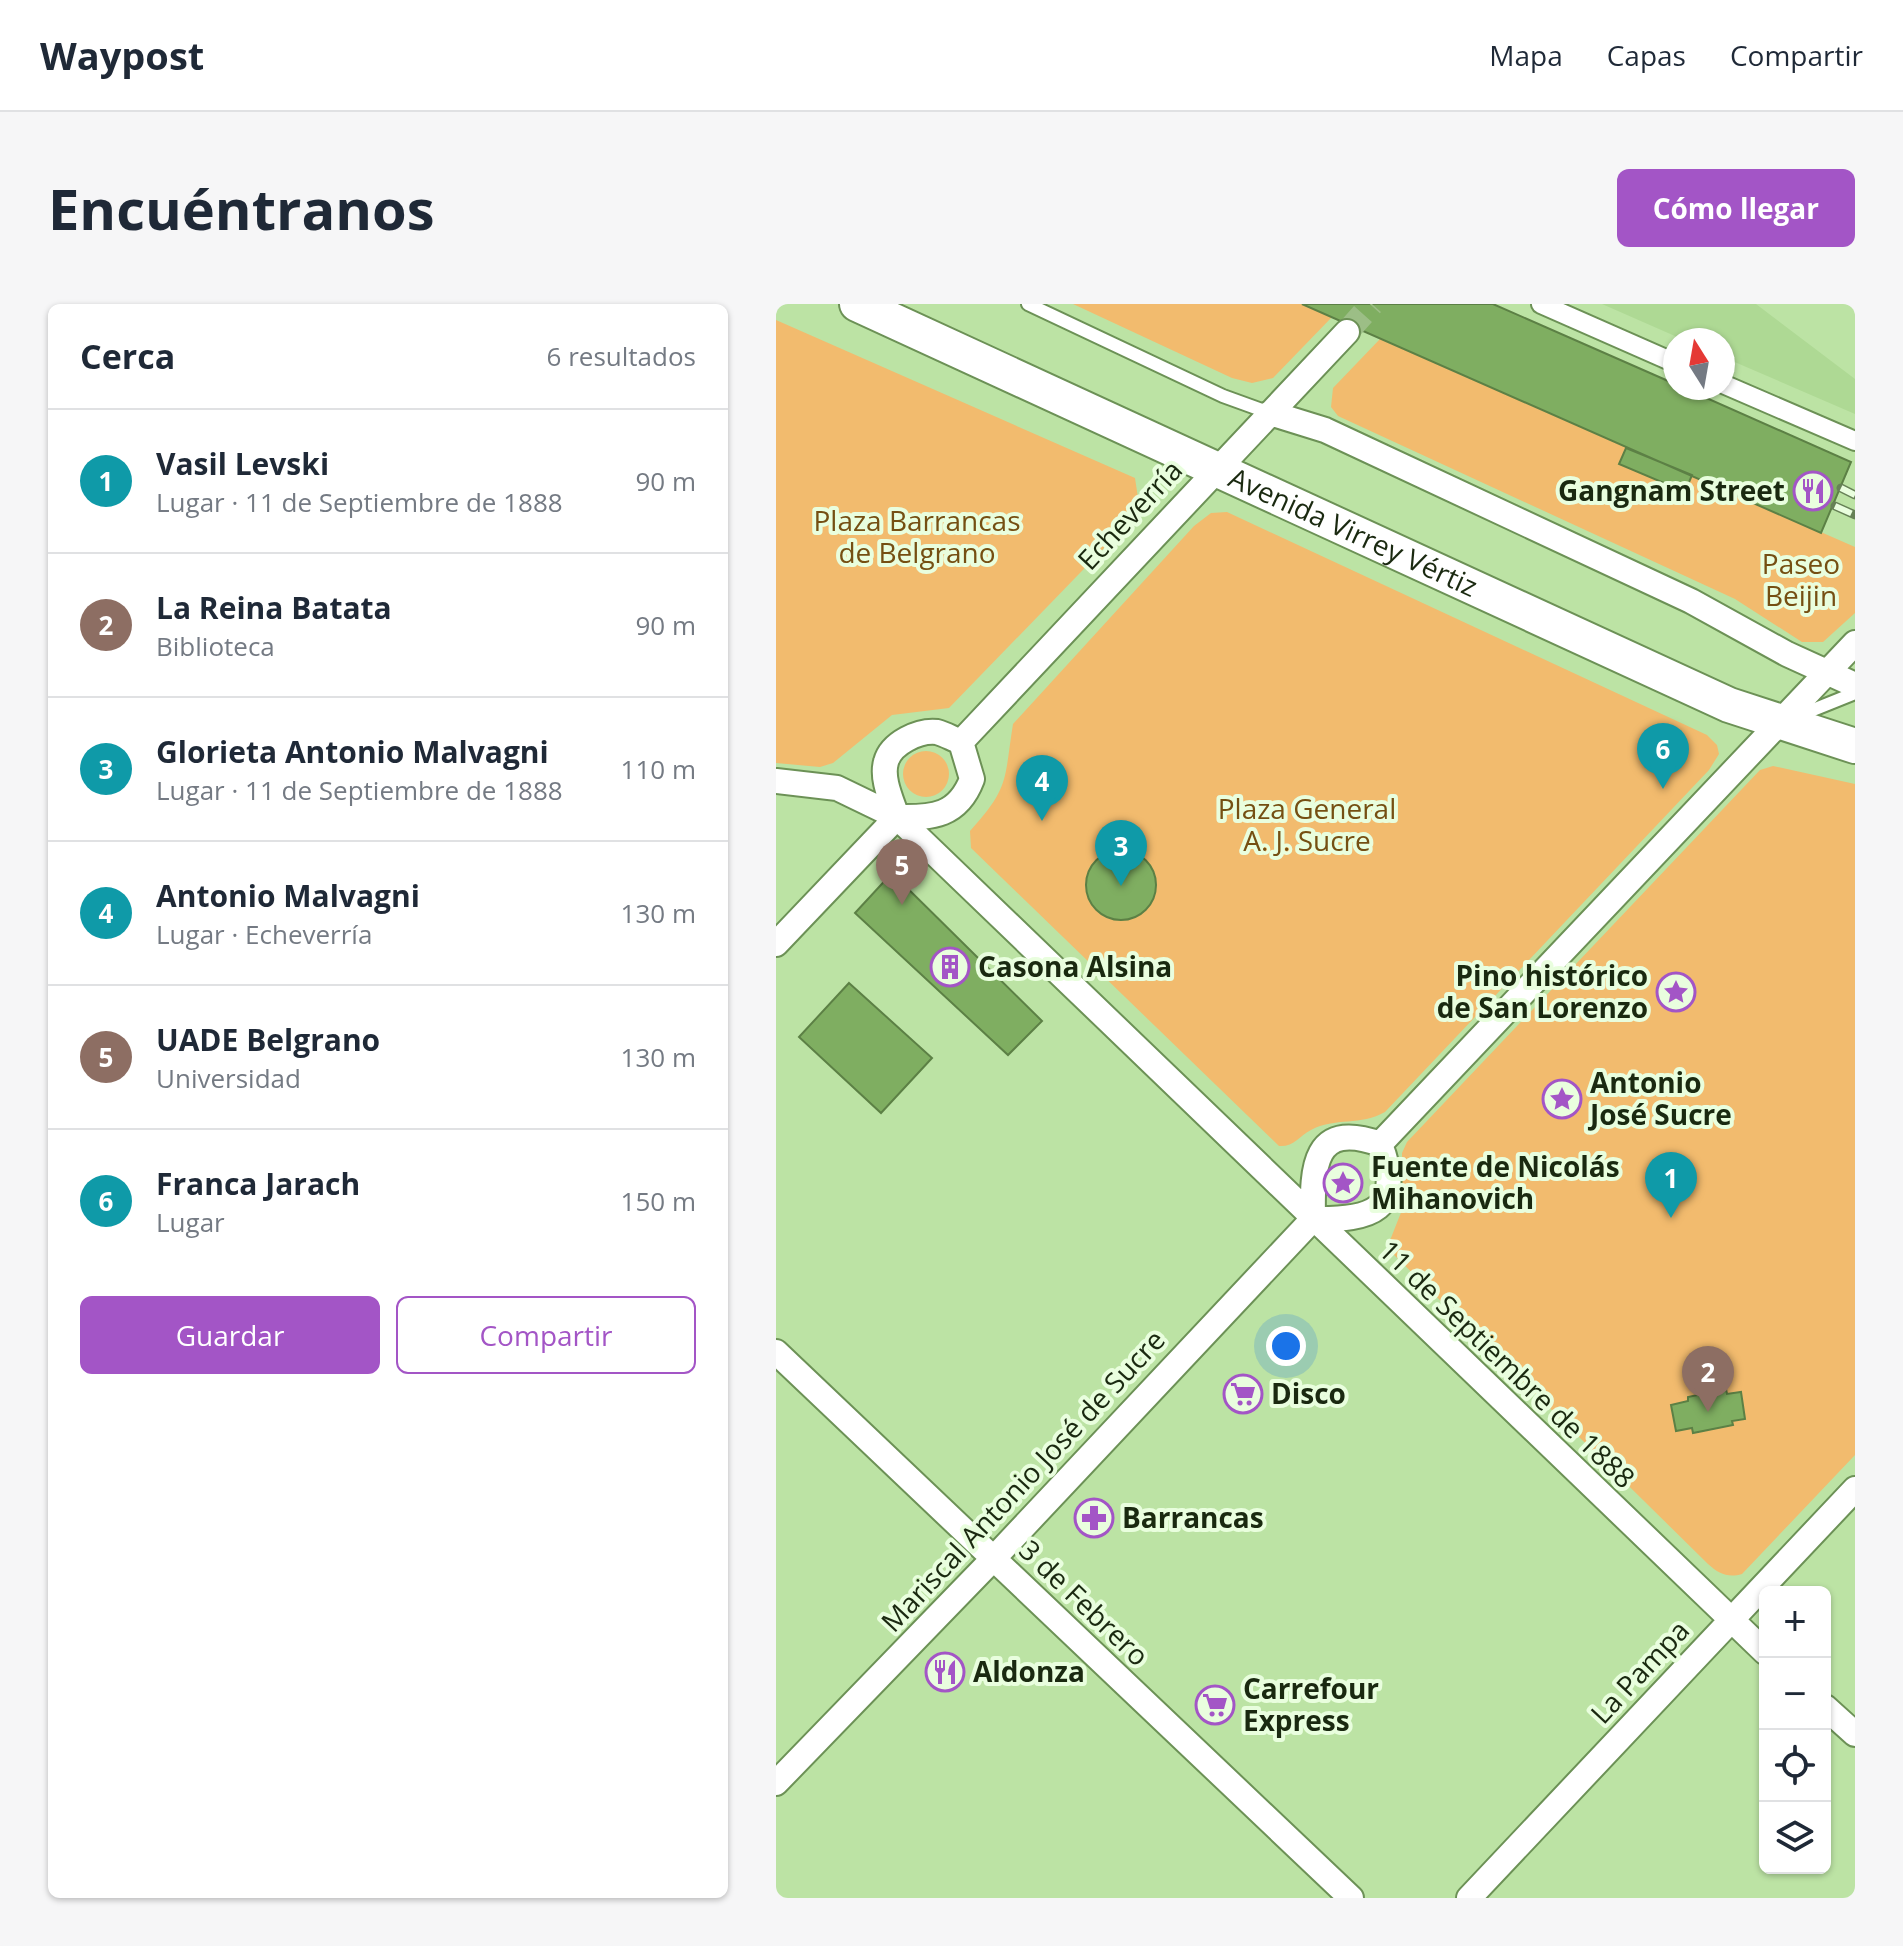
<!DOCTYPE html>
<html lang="es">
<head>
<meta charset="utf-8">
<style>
	body { margin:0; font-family:"Open Sans",sans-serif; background:#f6f6f7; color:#1f2937 }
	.controls { position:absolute; right:24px; bottom:24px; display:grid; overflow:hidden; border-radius:12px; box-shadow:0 2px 6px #0004 }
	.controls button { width:72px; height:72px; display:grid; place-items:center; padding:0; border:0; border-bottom:2px solid #e0e1e3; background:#fff; color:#1f2937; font:40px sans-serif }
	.compass { position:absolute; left:887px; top:24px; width:72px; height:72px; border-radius:50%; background:#fff; box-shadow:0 2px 6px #0004; rotate:349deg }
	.you { position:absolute; left:510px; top:1042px; width:28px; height:28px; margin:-20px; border:6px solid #fff; border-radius:50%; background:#1a73e8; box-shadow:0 0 0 12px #1a73e833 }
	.badge { display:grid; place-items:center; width:52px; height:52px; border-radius:50%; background:#a355c6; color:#fff; font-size:26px; font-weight:700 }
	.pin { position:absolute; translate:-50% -66px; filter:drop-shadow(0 2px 4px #0008) }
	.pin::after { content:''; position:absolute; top:42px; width:28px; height:24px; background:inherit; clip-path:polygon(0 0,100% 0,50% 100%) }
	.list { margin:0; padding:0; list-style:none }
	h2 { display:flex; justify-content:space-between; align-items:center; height:104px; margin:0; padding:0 32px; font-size:34px }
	h2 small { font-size:26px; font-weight:400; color:#747a83 }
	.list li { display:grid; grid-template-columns:52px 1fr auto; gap:24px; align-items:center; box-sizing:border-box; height:144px; padding:0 32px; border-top:2px solid #e0e1e3 }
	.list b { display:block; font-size:30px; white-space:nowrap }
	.list p { margin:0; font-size:26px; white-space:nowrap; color:#747a83 }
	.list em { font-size:26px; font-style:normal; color:#747a83 }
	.actions { display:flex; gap:16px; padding:24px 32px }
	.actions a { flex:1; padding:18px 0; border:2px solid #a355c6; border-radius:12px; text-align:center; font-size:28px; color:#a355c6 }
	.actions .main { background:#a355c6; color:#fff }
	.icon { flex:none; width:44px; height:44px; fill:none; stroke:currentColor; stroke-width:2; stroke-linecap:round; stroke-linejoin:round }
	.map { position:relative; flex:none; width:1079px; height:1594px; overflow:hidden; border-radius:12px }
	header { display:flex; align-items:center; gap:48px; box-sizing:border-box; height:112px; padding:0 40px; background:#fff; border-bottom:2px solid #e0e1e3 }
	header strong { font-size:38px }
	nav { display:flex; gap:44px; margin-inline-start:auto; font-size:28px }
	.intro { display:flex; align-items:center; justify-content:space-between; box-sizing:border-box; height:192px; padding:0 48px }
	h1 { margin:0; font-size:56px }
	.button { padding:20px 36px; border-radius:12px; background:#a355c6; color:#fff; font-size:28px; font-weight:700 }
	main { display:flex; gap:48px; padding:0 48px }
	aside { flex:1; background:#fff; border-radius:12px; box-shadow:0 2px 6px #0004 }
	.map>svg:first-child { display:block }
	.built { fill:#aed994 }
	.green { fill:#f2bb6e }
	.building { fill:#7fae61; stroke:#5c8045; stroke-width:2 }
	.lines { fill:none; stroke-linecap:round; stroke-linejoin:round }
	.minor-tunnel { stroke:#9cbe86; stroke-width:24; stroke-dasharray:24 12; stroke-linecap:butt }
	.service-casing { stroke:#6c9156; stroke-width:16 }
	.pedestrian-casing { stroke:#6c9156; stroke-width:22 }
	.minor-casing { stroke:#6c9156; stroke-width:28 }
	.secondary-casing { stroke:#6c9156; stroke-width:38 }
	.service { stroke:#fff; stroke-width:12 }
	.pedestrian { stroke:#fff; stroke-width:18 }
	.minor { stroke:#fff; stroke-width:24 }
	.secondary { stroke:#fff; stroke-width:34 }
	.rail-casing { stroke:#668156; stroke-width:9 }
	.rail { stroke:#e9fede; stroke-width:6; stroke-dasharray:18; stroke-linecap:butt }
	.labels { text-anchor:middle; stroke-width:8; stroke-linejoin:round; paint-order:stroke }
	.poi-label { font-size:28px; font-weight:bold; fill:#1a2910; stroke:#e9fede; text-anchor:start }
	.street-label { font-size:28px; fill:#1a2910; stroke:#e9fede }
	.park-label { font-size:28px; fill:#754f12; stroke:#e9fede }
</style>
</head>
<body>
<header>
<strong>Waypost</strong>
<nav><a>Mapa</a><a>Capas</a><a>Compartir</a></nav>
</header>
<div class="intro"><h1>Encuéntranos</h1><a class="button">Cómo llegar</a></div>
<main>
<aside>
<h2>Cerca<small>6 resultados</small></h2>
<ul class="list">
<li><span class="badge" style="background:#0f9aa8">1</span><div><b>Vasil Levski</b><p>Lugar · 11 de Septiembre de 1888</p></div><em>90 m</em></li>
<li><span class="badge" style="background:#8d6e63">2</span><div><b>La Reina Batata</b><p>Biblioteca</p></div><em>90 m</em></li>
<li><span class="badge" style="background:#0f9aa8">3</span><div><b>Glorieta Antonio Malvagni</b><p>Lugar · 11 de Septiembre de 1888</p></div><em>110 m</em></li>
<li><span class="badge" style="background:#0f9aa8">4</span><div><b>Antonio Malvagni</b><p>Lugar · Echeverría</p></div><em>130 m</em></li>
<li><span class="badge" style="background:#8d6e63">5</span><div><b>UADE Belgrano</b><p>Universidad</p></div><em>130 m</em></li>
<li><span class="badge" style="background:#0f9aa8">6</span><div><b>Franca Jarach</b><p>Lugar</p></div><em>150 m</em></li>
</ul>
<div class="actions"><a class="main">Guardar</a><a>Compartir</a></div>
</aside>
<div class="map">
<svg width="1079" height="1594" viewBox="0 0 1079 1594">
	<rect width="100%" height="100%" fill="#bce3a4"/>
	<path class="built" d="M826,0H980L1079,75V110L947,53V36H908Z"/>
	<path class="green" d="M297,0H526L556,13L497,74L476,79L456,74Z
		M0,16L359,174L364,207L173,404L116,411L57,459L44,463L0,459Z
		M604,35L1079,243V309L1047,338H1026L959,295L562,112L555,103L557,84Z
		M451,208L931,431L941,441L943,450L933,466L609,808C585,822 559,813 535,826C522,833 518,843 503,842L195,544L194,527C234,483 228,476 237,420L418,222L435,209Z
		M127 470a23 23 0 1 1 46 0a23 23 0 1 1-46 0Z
		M997,462L1079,480V1151L966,1270C952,1274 943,1270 932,1260L611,944L626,906V849L631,838L984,466Z"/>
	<path class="building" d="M526,0H717L899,80V84H908L1075,158L1045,229Z
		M850,144L916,171L909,188L843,160Z
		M310 581a35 35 0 1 1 70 0a35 35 0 1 1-70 0Z
		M116,569L266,717L232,751L79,609Z
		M73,679L156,754L105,809L23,733Z
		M950,1085L951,1090L965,1088L969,1115L956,1117L957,1121L917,1129L916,1124L900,1127L895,1101L912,1097V1093Z"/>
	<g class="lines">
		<path class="minor-tunnel" d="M571,28L596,0"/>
		<defs>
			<path id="service" d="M252,0L447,92L494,109
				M1017,414L1079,389"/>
			<path id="pedestrian" d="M765,0L899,59
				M947,80L1079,137"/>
			<path id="minor" d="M494,109L549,126L915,297L1011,350L1079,381
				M185,438L571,28
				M0,477L61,484L121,513L989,1348
				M0,640L121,513C157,514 182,512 196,475L185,438C177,435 169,430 161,428C143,426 115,439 110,458C105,475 116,497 121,513
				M604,840L1079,339
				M537,915C595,916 630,907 604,840
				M0,1048L575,1594
				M1049,1403L1079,1430
				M0,1479L218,1254L537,915C536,863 537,816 604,840
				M693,1594L1079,1185"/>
			<g id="secondary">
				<path id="s1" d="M81,0L953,401L1079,442"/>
			</g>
		</defs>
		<use href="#service" class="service-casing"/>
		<use href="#pedestrian" class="pedestrian-casing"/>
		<use href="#minor" class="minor-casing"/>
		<use href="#secondary" class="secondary-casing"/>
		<use href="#service" class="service"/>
		<use href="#pedestrian" class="pedestrian"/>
		<use href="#minor" class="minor"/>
		<use href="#secondary" class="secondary"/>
		<defs>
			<path id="rail" d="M1065,184L1079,191
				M1059,202L1079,211"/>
		</defs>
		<use href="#rail" class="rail-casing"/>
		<use href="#rail" class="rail"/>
	</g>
	<defs>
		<symbol id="restaurant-ring" viewBox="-11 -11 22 22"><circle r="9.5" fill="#e9fede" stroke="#a355c6" stroke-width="1.5"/><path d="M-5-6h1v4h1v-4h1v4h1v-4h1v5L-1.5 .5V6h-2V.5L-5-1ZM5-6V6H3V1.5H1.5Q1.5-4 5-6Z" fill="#a355c6"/></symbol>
		<symbol id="building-ring" viewBox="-11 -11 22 22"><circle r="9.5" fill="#e9fede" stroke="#a355c6" stroke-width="1.5"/><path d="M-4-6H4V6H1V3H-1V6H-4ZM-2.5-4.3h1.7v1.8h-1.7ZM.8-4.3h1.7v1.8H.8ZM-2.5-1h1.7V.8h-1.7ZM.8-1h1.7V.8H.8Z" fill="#a355c6"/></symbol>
		<symbol id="sight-ring" viewBox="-11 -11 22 22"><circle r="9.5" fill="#e9fede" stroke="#a355c6" stroke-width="1.5"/><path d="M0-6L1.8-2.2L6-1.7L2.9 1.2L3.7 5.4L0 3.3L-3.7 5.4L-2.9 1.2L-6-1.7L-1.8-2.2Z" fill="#a355c6"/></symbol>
		<symbol id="supermarket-ring" viewBox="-11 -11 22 22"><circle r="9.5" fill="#e9fede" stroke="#a355c6" stroke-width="1.5"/><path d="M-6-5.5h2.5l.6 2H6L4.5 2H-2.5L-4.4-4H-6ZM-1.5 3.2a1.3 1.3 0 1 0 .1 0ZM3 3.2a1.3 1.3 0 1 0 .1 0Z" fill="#a355c6"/></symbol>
		<symbol id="pharmacy-ring" viewBox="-11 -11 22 22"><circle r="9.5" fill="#e9fede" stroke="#a355c6" stroke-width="1.5"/><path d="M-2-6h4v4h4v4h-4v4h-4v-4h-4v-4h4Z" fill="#a355c6"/></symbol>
	</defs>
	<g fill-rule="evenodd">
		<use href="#restaurant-ring" x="1015" y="165" width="44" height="44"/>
		<use href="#building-ring" x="152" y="641" width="44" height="44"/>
		<use href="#sight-ring" x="878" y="666" width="44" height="44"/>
		<use href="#sight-ring" x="764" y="773" width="44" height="44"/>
		<use href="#sight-ring" x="545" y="857" width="44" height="44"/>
		<use href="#supermarket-ring" x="445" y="1068" width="44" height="44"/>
		<use href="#pharmacy-ring" x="296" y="1192" width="44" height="44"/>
		<use href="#restaurant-ring" x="147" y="1346" width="44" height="44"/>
		<use href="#supermarket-ring" x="417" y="1379" width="44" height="44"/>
	</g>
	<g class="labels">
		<g class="poi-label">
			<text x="1009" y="197" text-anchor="end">Gangnam Street</text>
			<text x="202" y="673">Casona Alsina</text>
			<text x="872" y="682" text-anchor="end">Pino histórico<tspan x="872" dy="32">de San Lorenzo</tspan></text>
			<text x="814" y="789">Antonio<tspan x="814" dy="32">José Sucre</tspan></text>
			<text x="595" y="873">Fuente de Nicolás<tspan x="595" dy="32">Mihanovich</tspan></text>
			<text x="495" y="1100">Disco</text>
			<text x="346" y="1224">Barrancas</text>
			<text x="197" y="1378">Aldonza</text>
			<text x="467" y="1395">Carrefour<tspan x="467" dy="32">Express</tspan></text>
		</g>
		<g class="street-label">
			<text transform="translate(354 211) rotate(-47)" y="10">Echeverría</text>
			<text dy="10" stroke="none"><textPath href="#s1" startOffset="546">Avenida Virrey Vértiz</textPath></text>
			<text transform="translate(731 1060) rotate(44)" y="10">11 de Septiembre de 1888</text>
			<text transform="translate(247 1177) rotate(-47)" y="10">Mariscal Antonio José de Sucre</text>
			<text transform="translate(308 1299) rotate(44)" y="10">3 de Febrero</text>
			<text transform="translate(864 1368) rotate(-47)" y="10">La Pampa</text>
		</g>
		<g class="park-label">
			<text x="141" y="227">Plaza Barrancas<tspan x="141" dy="32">de Belgrano</tspan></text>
			<text x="1025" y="270">Paseo<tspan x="1025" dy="32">Beijin</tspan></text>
			<text x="531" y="515">Plaza General<tspan x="531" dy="32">A. J. Sucre</tspan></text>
		</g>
	</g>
</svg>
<div class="controls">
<button>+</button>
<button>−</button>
<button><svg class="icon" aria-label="locate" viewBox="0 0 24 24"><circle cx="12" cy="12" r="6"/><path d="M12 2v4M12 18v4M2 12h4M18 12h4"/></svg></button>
<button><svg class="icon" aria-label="layers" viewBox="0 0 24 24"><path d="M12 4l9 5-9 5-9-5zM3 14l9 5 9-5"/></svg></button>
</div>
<svg class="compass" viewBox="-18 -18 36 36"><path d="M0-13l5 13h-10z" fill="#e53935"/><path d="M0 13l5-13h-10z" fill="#747a83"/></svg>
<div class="you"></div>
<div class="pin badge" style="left:895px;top:914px;background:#0f9aa8">1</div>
<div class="pin badge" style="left:932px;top:1108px;background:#8d6e63">2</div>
<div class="pin badge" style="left:345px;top:582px;background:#0f9aa8">3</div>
<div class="pin badge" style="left:266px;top:517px;background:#0f9aa8">4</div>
<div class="pin badge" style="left:126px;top:601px;background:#8d6e63">5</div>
<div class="pin badge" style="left:887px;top:485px;background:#0f9aa8">6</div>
</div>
</main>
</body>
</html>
